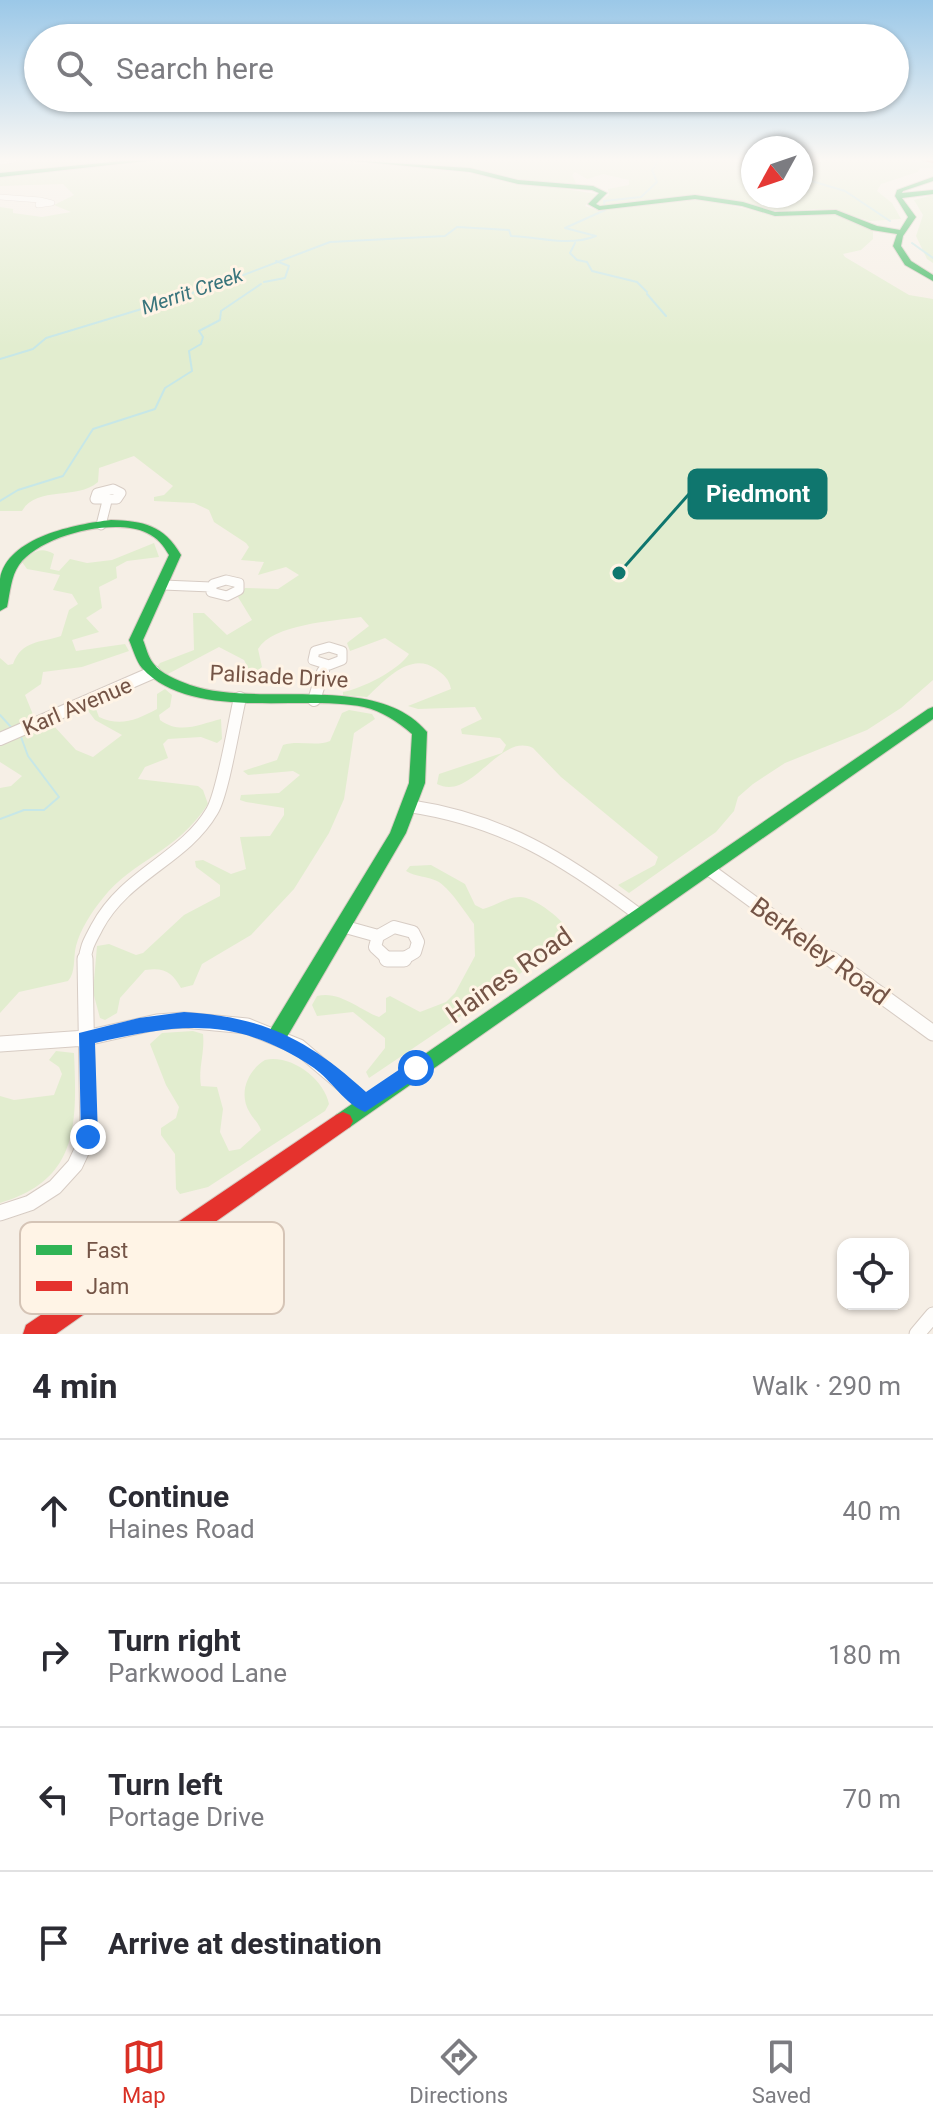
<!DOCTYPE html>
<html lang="en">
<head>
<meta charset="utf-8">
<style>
	body { margin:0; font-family:Roboto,sans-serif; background:#f7f7f7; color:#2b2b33 }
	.controls { position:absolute; right:24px; bottom:24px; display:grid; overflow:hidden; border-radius:16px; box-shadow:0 2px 6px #0004 }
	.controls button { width:72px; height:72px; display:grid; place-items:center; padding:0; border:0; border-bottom:2px solid #e1e1e2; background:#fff; color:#2b2b33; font:40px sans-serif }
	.compass { position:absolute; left:741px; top:136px; width:72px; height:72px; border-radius:50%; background:#fff; box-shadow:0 2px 6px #0004; rotate:230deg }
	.stop { position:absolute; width:24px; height:24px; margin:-18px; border:6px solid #1a73e8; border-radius:50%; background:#fff }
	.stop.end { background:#1a73e8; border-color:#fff; box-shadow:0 2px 8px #0008 }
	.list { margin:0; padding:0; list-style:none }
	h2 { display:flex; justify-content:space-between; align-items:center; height:104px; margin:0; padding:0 32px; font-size:34px }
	h2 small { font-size:26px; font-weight:400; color:#7c7c81 }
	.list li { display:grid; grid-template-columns:52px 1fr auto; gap:24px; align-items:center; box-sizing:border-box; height:144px; padding:0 32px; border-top:2px solid #e1e1e2 }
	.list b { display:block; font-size:30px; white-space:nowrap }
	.list p { margin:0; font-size:26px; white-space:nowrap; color:#7c7c81 }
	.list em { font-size:26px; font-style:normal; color:#7c7c81 }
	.icon { flex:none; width:44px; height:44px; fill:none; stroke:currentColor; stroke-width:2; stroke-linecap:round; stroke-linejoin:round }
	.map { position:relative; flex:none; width:933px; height:1334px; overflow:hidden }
	.search { position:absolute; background:#fff; box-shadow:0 2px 6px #0004; left:24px; right:24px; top:24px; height:88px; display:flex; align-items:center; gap:20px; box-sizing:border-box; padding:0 28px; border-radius:44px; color:#7c7c81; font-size:30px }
	.sheet { height:680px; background:#fff }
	nav { display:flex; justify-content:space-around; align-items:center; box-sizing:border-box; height:112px; border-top:2px solid #e1e1e2; background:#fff; font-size:22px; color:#7c7c81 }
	nav a { display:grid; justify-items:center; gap:4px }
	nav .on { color:#d93025 }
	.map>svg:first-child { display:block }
	.green { fill:#e2edcf }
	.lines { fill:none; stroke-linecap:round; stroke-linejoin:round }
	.stream { stroke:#c7e7e7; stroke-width:2 }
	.street-far3-casing { stroke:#d7ccc4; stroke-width:6 }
	.street-far2-casing { stroke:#d7ccc4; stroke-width:11 }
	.street-far1-casing { stroke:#d7ccc4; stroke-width:14 }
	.street-casing { stroke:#d7ccc4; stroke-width:17 }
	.fast-casing { stroke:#d7cbc2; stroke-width:2 }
	.jam-casing { stroke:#d7cbc2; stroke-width:2 }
	.street-far3 { stroke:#fefdfb; stroke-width:5 }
	.street-far2 { stroke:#fefdfb; stroke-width:9 }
	.street-far1 { stroke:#fefdfb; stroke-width:12 }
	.street { stroke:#fefdfb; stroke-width:15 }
	.fast { fill:#30b455; fill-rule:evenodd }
	.jam { fill:#e5322d; fill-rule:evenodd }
	.route { fill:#1a73e8 }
	.labels { text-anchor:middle; stroke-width:6; stroke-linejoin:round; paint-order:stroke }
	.far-water-label { font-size:20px; font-style:italic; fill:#39747c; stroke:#fff4e6 }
	.street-label { font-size:22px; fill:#745446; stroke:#fff4e6 }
	.near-street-label { font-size:26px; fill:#745446; stroke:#fff4e6 }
	.key { fill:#fff4e6; stroke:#d5c4b6; stroke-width:2 }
	.key-label { font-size:22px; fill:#745446 }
	.leader { fill:none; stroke:#0f766e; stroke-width:3 }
	.callout-dot { fill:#0f766e; stroke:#fff4e6; stroke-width:3 }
	.callout { fill:#0f766e; stroke:#0f766e; stroke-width:3 }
	.callout-label { font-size:24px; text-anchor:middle; font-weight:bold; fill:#fff }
</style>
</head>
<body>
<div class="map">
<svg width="933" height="1334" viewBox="0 0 933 1334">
	<rect width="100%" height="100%" fill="#f6efe6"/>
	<path class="green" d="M21,160H147L0,174V163Z
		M166,160L387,164L476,174L596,194L585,206L597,210L686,199L706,200L778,216L834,213L873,230V239L861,250L843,254L845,257L909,295L933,299V680L901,708L867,730L785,763L753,784L738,797L734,811L716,832L629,893L618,885L655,865L658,857L561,777L533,748C499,732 472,802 437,784L439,774L502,753L506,745L500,738L462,734L461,729L482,719L475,707L418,709L408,706L451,689C449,679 444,675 436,669C411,651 386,679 367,697L343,695V692C361,689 399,670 409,654L385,638L350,651L347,643L369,626L361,617C333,621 273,624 258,649L262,667L258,670H249L244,660L219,647L166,675L157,667L160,663L194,650L193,613H204L227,635L252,620L238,597L245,588L278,589L299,575L286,567L258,575L264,562L241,560L249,547L246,543L214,522L209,510L194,503L154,501V497L164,495L173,486L134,456L99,468L98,482C76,501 37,485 22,511H0V207L13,209V213L42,217L71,212L54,205L74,195L63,184L0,186V177Z
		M358,160H753V196H801V160H904L933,164V168H920L918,172L881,184L877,191L892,203L901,219L870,221L836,211L814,209L781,213L685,196L600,207L595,204L609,195L608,189L629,185V180L603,174L587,179L575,172L572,175L576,183L569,185L517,180L483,171Z
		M933,195V263L927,259L916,236L923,215L914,200Z
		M154,543L159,557L127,561L116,567L117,578L99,587L102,608L86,618L99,632L72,640L76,651L125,644L129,651L82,667L43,672L41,684L25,695L34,717L0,734V658L8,665L13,664C22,640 40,643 61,636L69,610L78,604L72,594L53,590L60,575L27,569L22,562C33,552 40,546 54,554L50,569L59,571L70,559L87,563L112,560Z
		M165,689L172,695L170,707L159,715L160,720C180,735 200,724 221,719L222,739L217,743L201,737L168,739L163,744L168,758L145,767L138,779L198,786L203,790L208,804C176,853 134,859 103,898C92,911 80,930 76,946C73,958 76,972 68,981L19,992L0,1013V788L11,786L22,776L0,762V744L53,725L76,750L93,757L122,735L95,720L86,708L94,704L99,717C121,727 136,720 157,709V694Z
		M349,710L372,714L375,719L354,733L344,799L329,833L294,889L251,935L202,964L193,985L181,988C172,973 166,967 145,970L120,998L117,1013L105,1020L100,1018L93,992L97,946L109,944L136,955L143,953L184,915L220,896V885L196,867L195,861L203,860L231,874L246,869L240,837L270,836L284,815V808L246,802L240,800L241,795L279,793L300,775L293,771L248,775L243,771L277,760L283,745C298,740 317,747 330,741L342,713Z
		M431,865L465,884L475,905L483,909C495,906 506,897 520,897C535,897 565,921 571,934L495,993L369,1078L366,1072L385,1048V1038L353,1012L317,1016L312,1005L317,996C339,990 360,1010 379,1017L386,1012V998L390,996L420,1012L446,1002L455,993L475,956L474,924C465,912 449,887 437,881C427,876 416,877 406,871L410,866Z
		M193,1031L203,1034C205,1053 198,1068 201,1086L217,1087L223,1109L220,1132L229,1151L240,1149L261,1130C258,1122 254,1120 250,1113C238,1094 247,1071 265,1060C291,1054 324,1079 329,1104L325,1111L208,1187L180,1194L176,1189L175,1154L161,1135V1128L176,1118L179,1107L166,1085L150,1044L162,1033Z
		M56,1051L74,1053C77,1124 79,1180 0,1203V1096L14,1100L54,1095L62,1074L59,1067L49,1060Z"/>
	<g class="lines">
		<path class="stream" d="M801,178L845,191L890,221
			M575,243L570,253L577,260L587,262L592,271L637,282L647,292
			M912,243L933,258
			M264,282L285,278L289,266L276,261
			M647,294L666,316
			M0,359L33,349L46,338L191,294L210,283L233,279L330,242L445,236L457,227L509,230L511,236C540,237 568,247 596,236L565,228L605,210L604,201L641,197L657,182L652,170L659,160
			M0,501L18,490L63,476L93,429L155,409L165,388L192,371L189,351L201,344L203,337L199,331L220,320L221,311L261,284
			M0,715L11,727
			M0,819L24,810H44L59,797L28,756L21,737"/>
		<defs>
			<path id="street-far3" d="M0,162L14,160
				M0,197L40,200
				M40,200L52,203L38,205Z"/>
			<path id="street-far2" d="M113,489L121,493L117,499H95L97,493Z
				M101,525L107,501
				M226,580L239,583V590L227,596L211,592L213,584Z
				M163,585L211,587
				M329,647L342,651V660L329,665L313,660L315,651Z
				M149,674L155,672
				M322,674L325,665"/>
			<path id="street-far1" d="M314,700L323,672
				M0,739L154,672
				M409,806C503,820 563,858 638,914
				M707,868L834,961
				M342,926L378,936
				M394,927L413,932L418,942L415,952L403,959L389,960L375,947L378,936Z
				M85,961C85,947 91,939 97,927C125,874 184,859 212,811C223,793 234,723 240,698"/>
			<path id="street" d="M387,959H404
				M831,959L933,1033
				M0,1044L86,1038L157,1022L184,1020L247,1026L299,1047L365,1103
				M0,1213L30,1203L55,1187L75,1165L88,1137L85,959
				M917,1334L933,1315"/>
			<path id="fast" d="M132,160H155L0,177V173Z
				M344,160L470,168L518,180L593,186L607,193L596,204L600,206L695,195L743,202L775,212L836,210L877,226L900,230L908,217L895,196L897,190L933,177V181L903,191L902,193L933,190V194L902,198L916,217L903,236L901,246L911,261L933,275V281L905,265L893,246L897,234L872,230L835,214L775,216L742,206L695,199L599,210L588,204L599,193L592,190L518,184L470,172Z
				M111,520C143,521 164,525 181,555L143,640C146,647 148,657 153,663C161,674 177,680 190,685C260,709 376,671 427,732L425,783L406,833L284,1042L277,1044L270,1042L267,1036L270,1030L390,833L409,783L412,734C398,722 382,711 364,707C300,694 191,722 142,668C136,661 133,649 129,640L169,555C163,545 158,538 147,533C115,517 40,535 19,565C11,576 10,593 7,607L0,611C0,601 0,589 0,579C7,537 76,524 111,520Z
				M933,707V719L350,1127L343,1130L336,1127L333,1121L336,1115L928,709Z"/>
			<path id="jam" d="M921,160H933V163Z
				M343,1112L350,1115L353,1121L350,1127L56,1334H23L26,1325L336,1115Z"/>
		</defs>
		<use href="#street-far3" class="street-far3-casing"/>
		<use href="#street-far2" class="street-far2-casing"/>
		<use href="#street-far1" class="street-far1-casing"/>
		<use href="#street" class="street-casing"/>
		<use href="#fast" class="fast-casing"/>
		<use href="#jam" class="jam-casing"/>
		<use href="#street-far3" class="street-far3"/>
		<use href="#street-far2" class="street-far2"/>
		<use href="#street-far1" class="street-far1"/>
		<use href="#street" class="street"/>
		<use href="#fast" class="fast"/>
		<use href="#jam" class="jam"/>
	</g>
	<linearGradient id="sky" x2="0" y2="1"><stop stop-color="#9bc8e8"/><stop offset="0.46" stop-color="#fbf8f4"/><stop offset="1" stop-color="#fbf8f4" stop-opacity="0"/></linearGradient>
	<rect width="933" height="347" fill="url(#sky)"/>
	<path class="route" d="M184,1012C264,1017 308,1039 366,1092L409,1063H423L425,1068L423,1074L365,1112C345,1104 331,1080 314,1068C237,1016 181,1023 95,1043L98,1137L95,1143H81L79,1033L139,1018Z"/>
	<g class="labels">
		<g class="far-water-label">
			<text transform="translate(192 291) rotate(-19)" y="7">Merrit Creek</text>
		</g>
		<g class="street-label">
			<text transform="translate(279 676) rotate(3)" y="8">Palisade Drive</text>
			<text transform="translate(77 706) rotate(-23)" y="8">Karl Avenue</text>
		</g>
		<g class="near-street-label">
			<text transform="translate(820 951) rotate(36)" y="9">Berkeley Road</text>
			<text transform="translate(509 975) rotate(-35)" y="9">Haines Road</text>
		</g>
	</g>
	<rect x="20" y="1222" width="264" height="92" rx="12" class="key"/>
	<rect x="36" y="1245" width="36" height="10" fill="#30b455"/>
	<rect x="36" y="1281" width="36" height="10" fill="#e5322d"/>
	<g class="key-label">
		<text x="86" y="1258">Fast</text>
		<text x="86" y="1294">Jam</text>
	</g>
	<path class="leader" d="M619 573L689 494"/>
	<circle class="callout-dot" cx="619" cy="573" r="8"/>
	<rect class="callout" x="689" y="470" width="137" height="48" rx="8"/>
	<g class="callout-label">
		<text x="758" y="502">Piedmont</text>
	</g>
</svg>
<div class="controls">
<button><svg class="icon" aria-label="locate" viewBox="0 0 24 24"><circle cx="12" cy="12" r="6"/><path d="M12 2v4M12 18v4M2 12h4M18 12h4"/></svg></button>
</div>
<svg class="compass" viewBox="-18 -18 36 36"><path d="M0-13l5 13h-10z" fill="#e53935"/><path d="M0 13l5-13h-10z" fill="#7c7c81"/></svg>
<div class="stop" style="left:416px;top:1068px"></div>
<div class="stop end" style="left:88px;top:1137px"></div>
<div class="search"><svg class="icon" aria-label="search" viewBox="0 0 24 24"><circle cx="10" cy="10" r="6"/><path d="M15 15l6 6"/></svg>Search here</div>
</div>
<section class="sheet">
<h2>4 min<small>Walk · 290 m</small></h2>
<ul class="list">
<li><svg class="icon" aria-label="ahead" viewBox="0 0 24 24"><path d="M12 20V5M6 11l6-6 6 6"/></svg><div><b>Continue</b><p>Haines Road</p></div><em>40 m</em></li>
<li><svg class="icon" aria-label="right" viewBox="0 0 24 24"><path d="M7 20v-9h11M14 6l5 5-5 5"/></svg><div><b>Turn right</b><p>Parkwood Lane</p></div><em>180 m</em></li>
<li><svg class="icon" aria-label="left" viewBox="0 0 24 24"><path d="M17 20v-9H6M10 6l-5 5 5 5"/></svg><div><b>Turn left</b><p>Portage Drive</p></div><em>70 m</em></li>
<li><svg class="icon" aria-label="arrive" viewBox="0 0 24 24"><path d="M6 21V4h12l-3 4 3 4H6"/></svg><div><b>Arrive at destination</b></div></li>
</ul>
</section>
<nav>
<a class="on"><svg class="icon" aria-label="map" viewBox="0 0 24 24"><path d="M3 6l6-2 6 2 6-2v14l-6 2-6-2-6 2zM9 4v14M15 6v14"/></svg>Map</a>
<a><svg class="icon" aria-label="directions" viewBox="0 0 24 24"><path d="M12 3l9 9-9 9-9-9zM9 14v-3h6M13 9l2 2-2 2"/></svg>Directions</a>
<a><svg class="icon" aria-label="saved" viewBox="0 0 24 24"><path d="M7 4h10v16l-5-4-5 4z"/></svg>Saved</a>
</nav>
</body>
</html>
